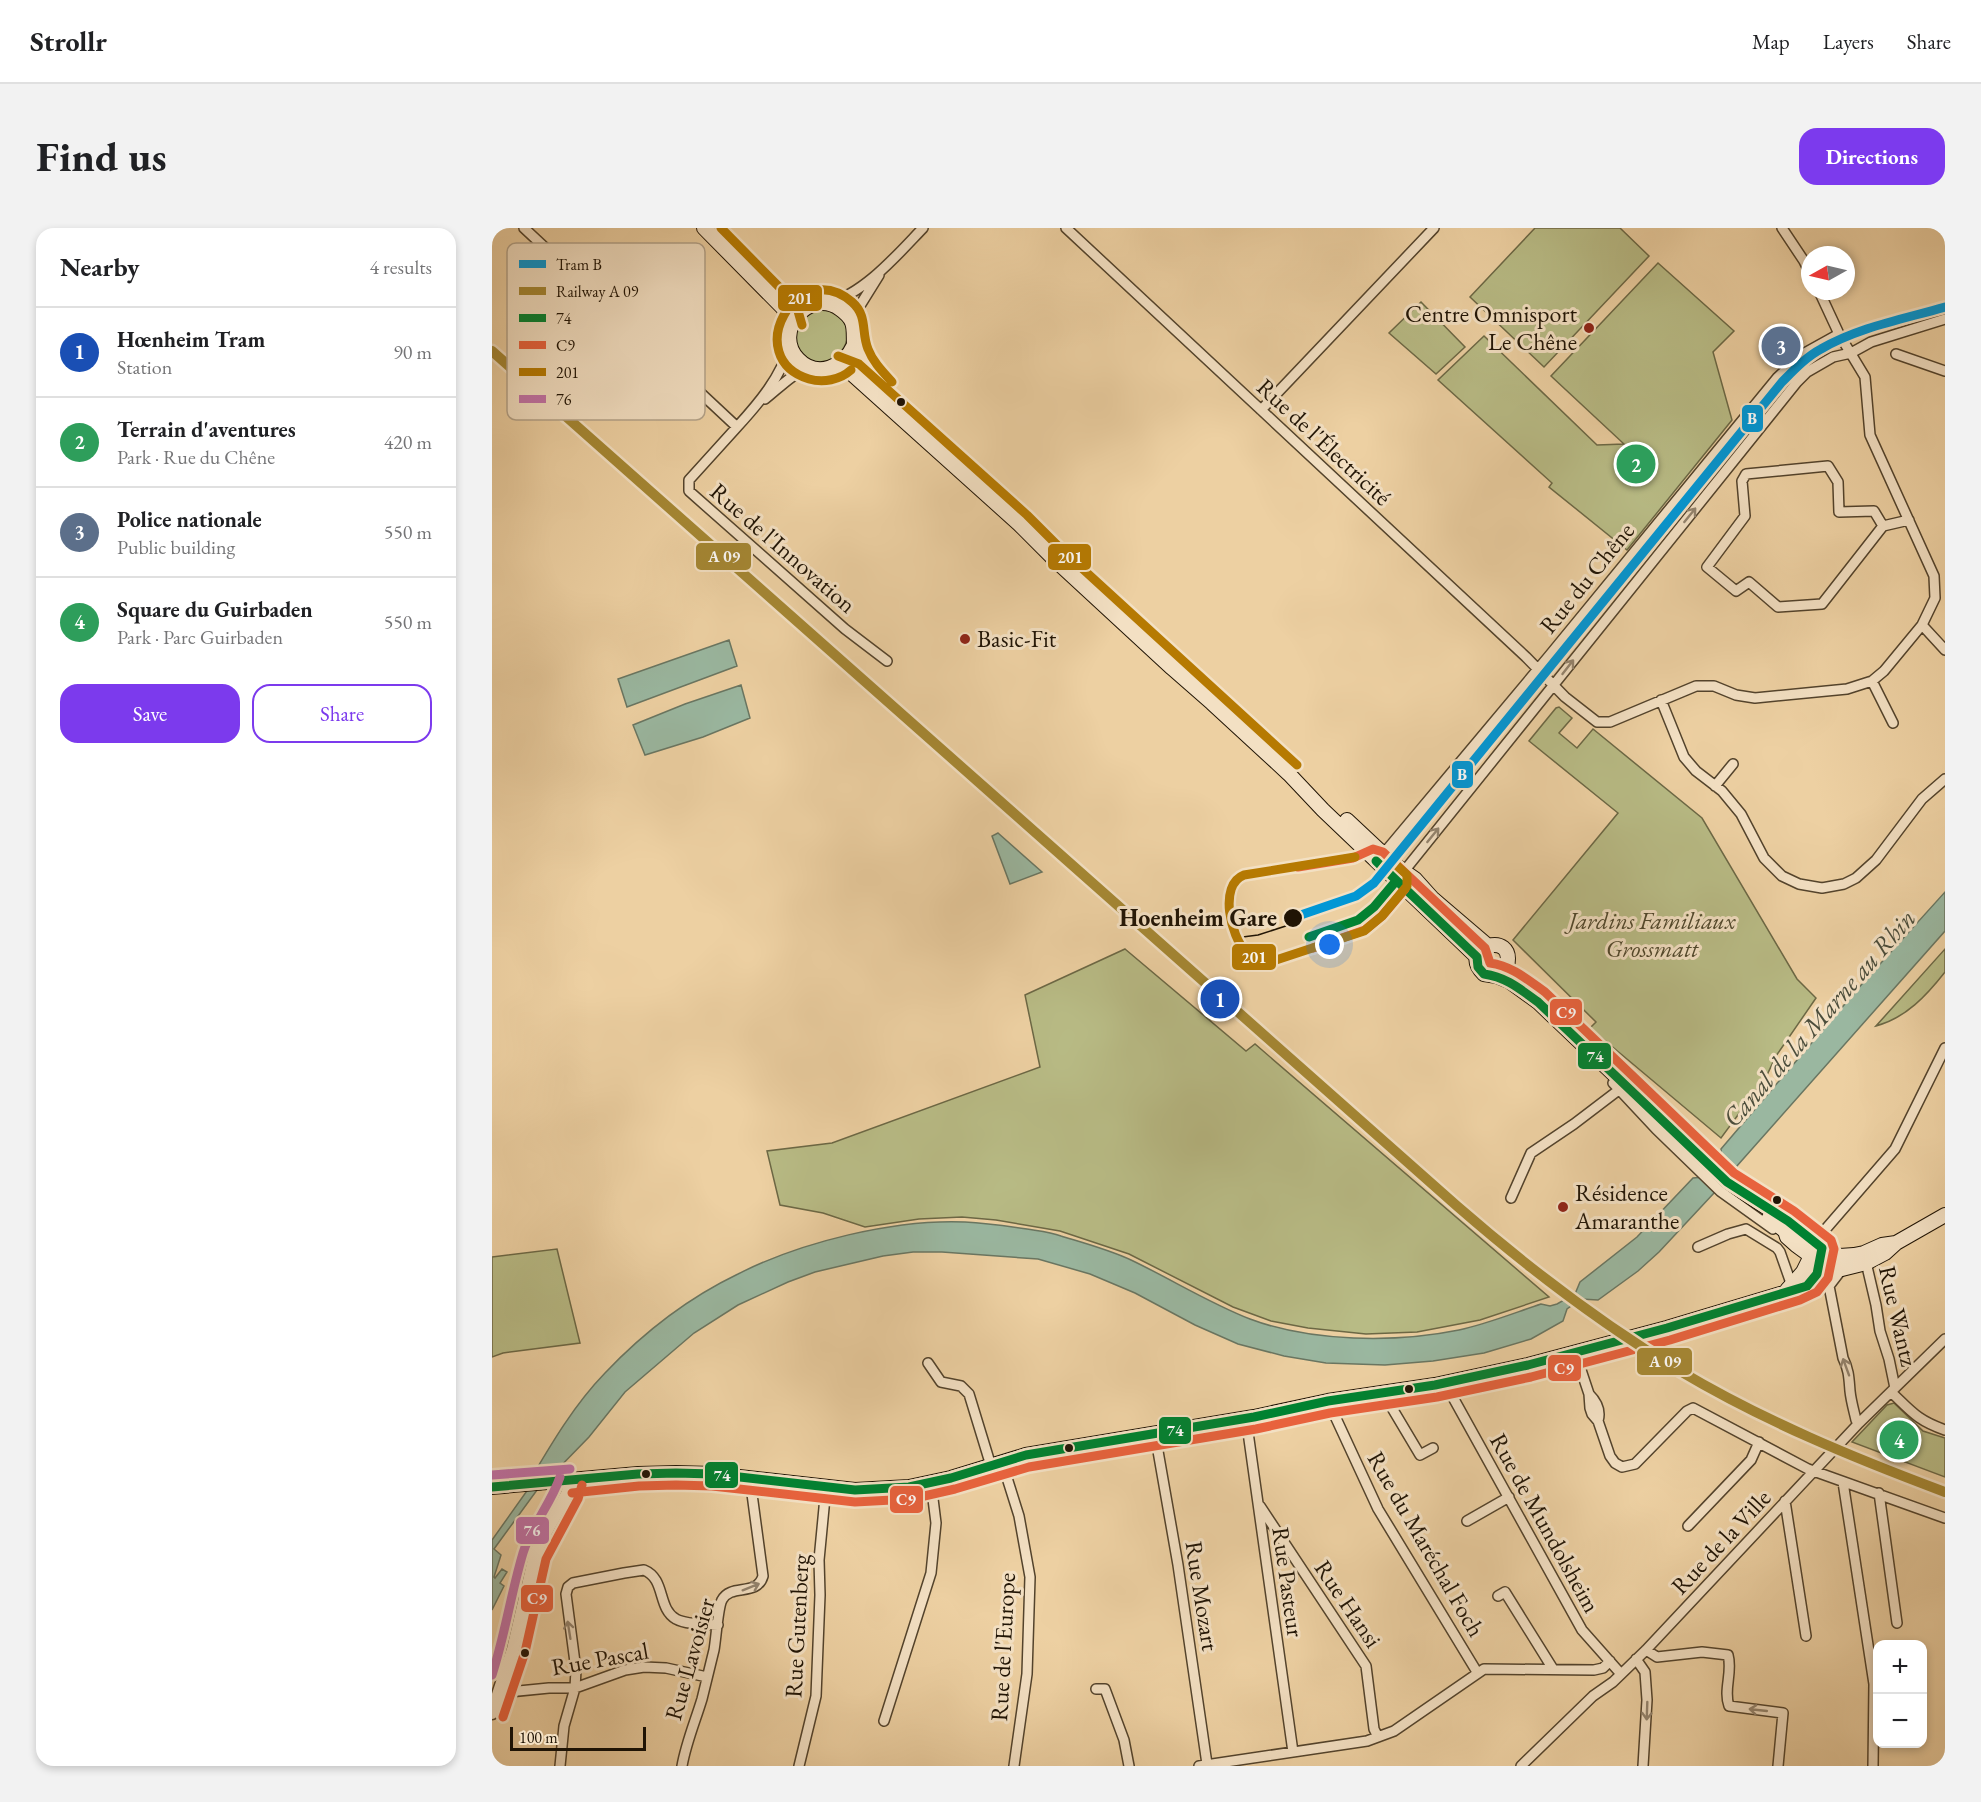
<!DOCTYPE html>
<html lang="en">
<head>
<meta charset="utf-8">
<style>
	body { margin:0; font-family:"EB Garamond",serif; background:#f2f2f2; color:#202124 }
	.controls { position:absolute; right:18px; bottom:18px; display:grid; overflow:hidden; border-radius:12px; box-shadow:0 3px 9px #0003 }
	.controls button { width:54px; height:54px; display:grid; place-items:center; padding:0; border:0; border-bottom:2px solid #e0e0e0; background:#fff; color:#202124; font:30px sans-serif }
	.compass { position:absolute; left:1309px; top:18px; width:54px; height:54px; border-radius:50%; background:#fff; box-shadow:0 3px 9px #0003; rotate:262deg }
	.scale { position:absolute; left:18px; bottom:15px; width:136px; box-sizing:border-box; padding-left:6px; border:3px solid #201405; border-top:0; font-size:16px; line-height:21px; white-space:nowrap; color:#201405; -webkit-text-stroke:4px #f3e0c3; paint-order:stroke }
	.you { position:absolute; left:838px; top:717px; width:21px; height:21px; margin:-15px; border:4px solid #fff; border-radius:50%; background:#1a73e8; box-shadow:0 0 0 9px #1a73e833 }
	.badge { display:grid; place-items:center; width:39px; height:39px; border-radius:50%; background:#7c3aed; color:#fff; font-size:20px; font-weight:700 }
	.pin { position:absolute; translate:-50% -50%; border:3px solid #fff; box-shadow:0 2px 6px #0006 }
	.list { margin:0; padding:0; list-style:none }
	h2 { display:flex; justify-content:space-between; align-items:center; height:78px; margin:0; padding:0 24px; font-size:26px }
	h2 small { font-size:20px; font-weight:400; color:#757577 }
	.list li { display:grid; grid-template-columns:39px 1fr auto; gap:18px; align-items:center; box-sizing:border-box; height:90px; padding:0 24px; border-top:2px solid #e0e0e0 }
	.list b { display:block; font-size:22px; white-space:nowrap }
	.list p { margin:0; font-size:20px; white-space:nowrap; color:#757577 }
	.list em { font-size:20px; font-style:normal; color:#757577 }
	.actions { display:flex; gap:12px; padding:18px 24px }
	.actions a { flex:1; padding:14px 0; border:2px solid #7c3aed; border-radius:18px; text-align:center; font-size:21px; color:#7c3aed }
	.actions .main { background:#7c3aed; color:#fff }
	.map { position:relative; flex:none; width:1453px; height:1538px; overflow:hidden; border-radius:18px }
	header { display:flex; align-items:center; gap:36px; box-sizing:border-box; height:84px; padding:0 30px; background:#fff; border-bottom:2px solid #e0e0e0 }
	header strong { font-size:28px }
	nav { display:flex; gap:33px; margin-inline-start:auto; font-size:21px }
	.intro { display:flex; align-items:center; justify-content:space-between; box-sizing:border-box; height:144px; padding:0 36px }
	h1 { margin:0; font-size:42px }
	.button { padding:15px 27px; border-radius:18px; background:#7c3aed; color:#fff; font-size:21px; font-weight:700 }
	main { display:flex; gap:36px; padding:0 36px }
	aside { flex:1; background:#fff; border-radius:18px; box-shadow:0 3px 9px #0003 }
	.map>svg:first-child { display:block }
	.green { fill:#b8bb85; stroke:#6c6845; stroke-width:1.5 }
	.water { fill:#9ab7a0; stroke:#697662; stroke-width:1.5 }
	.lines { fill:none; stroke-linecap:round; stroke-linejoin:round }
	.minor-casing { stroke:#53432c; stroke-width:12 }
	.tertiary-casing { stroke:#53432c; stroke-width:15 }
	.secondary-casing { stroke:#201405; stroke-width:16 }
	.minor { stroke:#f3e0c3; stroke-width:9 }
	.tertiary { stroke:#f3e0c3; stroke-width:12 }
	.secondary { stroke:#f3e0c3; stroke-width:14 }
	.tram { stroke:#201405; stroke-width:1.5 }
	.bus-1-casing { stroke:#f3e0c3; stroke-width:14 }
	.bus-2-casing { stroke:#f3e0c3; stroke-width:14 }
	.bus-3-casing { stroke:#f3e0c3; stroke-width:14 }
	.bus-4-casing { stroke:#f3e0c3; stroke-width:14 }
	.bus-1 { stroke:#008231; stroke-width:9 }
	.bus-2 { stroke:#e8623d; stroke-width:9 }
	.bus-3 { stroke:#b67a02; stroke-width:9 }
	.bus-4 { stroke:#c273a8; stroke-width:9 }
	.rail-1-casing { stroke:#f3e0c3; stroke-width:15 }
	.rail-1 { stroke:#a58733; stroke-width:10 }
	.tram-1-casing { stroke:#f3e0c3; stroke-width:14 }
	.tram-1 { stroke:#0297d5; stroke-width:9 }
	.oneway { stroke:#94846e }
	.poi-dot { fill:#8f2418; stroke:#f3e0c3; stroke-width:2 }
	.bus-dot { fill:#201405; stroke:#f3e0c3; stroke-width:2 }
	.labels { text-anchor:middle; stroke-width:6; stroke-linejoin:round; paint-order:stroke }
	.poi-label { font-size:24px; fill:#201405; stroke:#f3e0c3; text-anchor:start }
	.street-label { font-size:24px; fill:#201405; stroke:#f3e0c3 }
	.stop-label { font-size:24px; font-weight:bold; fill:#201405; stroke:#f3e0c3; text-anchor:end }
	.park-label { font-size:24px; font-style:italic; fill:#4e462b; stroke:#f3e0c3 }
	.water-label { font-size:26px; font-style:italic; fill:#4b4d3b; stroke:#f3e0c3 }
	.key { fill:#f3e0c3; stroke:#b4a38a; stroke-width:1.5 }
	.key-label { font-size:16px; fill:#201405 }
	.line-badge { stroke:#f3e0c3; stroke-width:2 }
	.badge-label { font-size:16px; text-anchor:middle; font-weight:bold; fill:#fff }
</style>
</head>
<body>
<header>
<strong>Strollr</strong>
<nav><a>Map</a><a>Layers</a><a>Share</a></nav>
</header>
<div class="intro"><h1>Find us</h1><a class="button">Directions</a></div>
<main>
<aside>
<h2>Nearby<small>4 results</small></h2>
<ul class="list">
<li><span class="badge" style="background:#1a4fb4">1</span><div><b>Hœnheim Tram</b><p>Station</p></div><em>90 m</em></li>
<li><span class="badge" style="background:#2e9e5b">2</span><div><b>Terrain d'aventures</b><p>Park · Rue du Chêne</p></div><em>420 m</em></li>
<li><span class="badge" style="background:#5c6f8a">3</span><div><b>Police nationale</b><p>Public building</p></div><em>550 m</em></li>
<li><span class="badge" style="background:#2e9e5b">4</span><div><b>Square du Guirbaden</b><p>Park · Parc Guirbaden</p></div><em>550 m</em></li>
</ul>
<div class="actions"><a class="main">Save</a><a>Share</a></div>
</aside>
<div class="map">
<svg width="1453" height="1538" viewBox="0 0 1453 1538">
	<rect width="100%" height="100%" fill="#edd0a2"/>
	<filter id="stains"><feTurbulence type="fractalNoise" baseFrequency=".00333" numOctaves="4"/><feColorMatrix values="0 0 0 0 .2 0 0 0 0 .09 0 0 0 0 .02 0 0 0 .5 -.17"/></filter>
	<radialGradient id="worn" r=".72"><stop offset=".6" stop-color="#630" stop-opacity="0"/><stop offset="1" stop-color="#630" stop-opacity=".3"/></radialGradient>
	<path class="green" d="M1043,0H1128L1157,28L1052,139L978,69Z
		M1166,35L1242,103L1221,124L1240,192L1135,322L1057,259L1060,255L946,152L992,108L1105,217L1132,216L1059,148Z
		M929,74L973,119L944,146L897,105Z
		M322,80C329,81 339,81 344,85C374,107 339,152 311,127C306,123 303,113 301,106L315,83Z
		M1067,479L1080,490L1067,505L1085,520L1101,501L1210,590L1305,751L1324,770L1284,828L1274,849L1229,910L1098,800L1104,794L1021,712L1126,585L1037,513L1064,480Z
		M633,721L754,823L763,816L1057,1069L988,1092L925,1104L874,1106L816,1100L779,1093L741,1079L637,1026L568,1003L504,992L470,989L427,991L373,999L331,985L288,977L275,923L340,915L548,839L533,767Z
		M1453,721V744C1435,767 1414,790 1384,798Z
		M65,1021L88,1115L11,1125L0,1129V1029Z
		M1402,1175L1431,1203L1453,1210V1249L1360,1214L1395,1177Z"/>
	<path class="water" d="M237,412L245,438L135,479L126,451Z
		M249,457L258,490L211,509L153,527L141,497L193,476Z
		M506,605L550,644L518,656L500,608Z
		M1453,664V703L1244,939L1238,936L1233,939L1220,954L1222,965L1167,1024L1146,1043L1106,1072L1089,1071L1075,1081L1071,1093L1039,1111L992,1125L941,1133L893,1137L834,1135L792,1128L746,1116L703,1097L643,1065L598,1046L546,1031L450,1024H421L391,1028L323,1044L296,1054L246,1077L202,1105L133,1164L97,1209L60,1247L49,1262H45L2,1321L9,1327L2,1349L3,1350L10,1341L15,1344L8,1355L12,1358L0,1382V1312L37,1260L35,1257C58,1218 81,1178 113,1145C151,1105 196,1070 246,1046C309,1014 402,991 473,994C494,995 515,998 535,1001C547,1003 558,1004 569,1008C592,1015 618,1022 639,1032C679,1051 717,1075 758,1091C819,1114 903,1115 967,1102C995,1096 1022,1085 1049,1076L1058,1078L1065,1076L1083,1066L1088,1054L1145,1009L1201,950L1212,949C1220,941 1231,933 1229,921L1370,756Z"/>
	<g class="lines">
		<defs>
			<path id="minor" d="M32,0L245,199C267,175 289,149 298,117
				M574,0L1034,429L1073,469L1105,494H1118L1204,458H1222L1244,467L1263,470L1355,461L1380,453L1392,443L1430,397L1443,370L1442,348L1378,207L1373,149L1347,106L1327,63
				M1290,0L1312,33L1318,45
				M336,75C372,66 406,26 431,0
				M359,92L387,47
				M1404,126L1453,143
				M273,171C287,160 301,145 318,139
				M769,182L942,0
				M245,199L197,252V263L353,401L395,433
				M1391,298L1382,283L1347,284L1346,254L1336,238L1254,246L1250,253L1253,288L1215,339L1244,363L1257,354L1286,379L1330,376L1391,298L1417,292
				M1430,397L1453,422
				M1380,453L1401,495
				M1169,472L1192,529L1204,543L1230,563L1249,586L1272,630L1290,648L1307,656L1330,660L1352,656L1364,650L1384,632L1430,571L1453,551
				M1223,558L1241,536
				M888,630L1057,428L1285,150L1311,126L1347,106
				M909,647L1305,154L1315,144L1341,129L1359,125L1379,114L1453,91
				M1121,855L1164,901L1228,963L1281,1001
				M1019,970L1039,925L1082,896L1128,861
				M1206,1019L1236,1006L1254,1001L1285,1020L1288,1024L1300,1058
				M1330,1020L1332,1003L1403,921L1453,820
				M1373,1030L1384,1077L1388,1103L1397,1131L1403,1160
				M1350,1041L1337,1058L1351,1130C1357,1142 1357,1151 1358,1163C1359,1173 1362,1183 1364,1192L1367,1195
				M1083,1124L1097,1166L1098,1180L1100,1186L1106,1193L1118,1228L1123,1235L1130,1239L1143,1236L1195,1183L1201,1180L1316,1241L1453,1290
				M436,1135L449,1154L469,1158L477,1166L499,1238
				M953,1155L1090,1402L1129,1446
				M894,1164L900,1180L928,1227L941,1220
				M1399,1164C1420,1184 1425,1192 1453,1202
				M1097,1166C1105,1174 1109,1183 1106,1193
				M836,1173L886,1281L985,1444
				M754,1190L801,1524
				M663,1206L686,1337L715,1536
				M510,1234L527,1288L538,1349L535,1446L522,1538
				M1351,1254L1382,1456L1381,1538
				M1387,1265L1405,1395
				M1293,1273L1314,1408
				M768,1278L874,1438L882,1501L886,1509
				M975,1293L1017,1269
				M1196,1298L1259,1232L1267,1214
				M1006,1368L1013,1364L1061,1441
				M1154,1422L1165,1429L1210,1424L1236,1427C1241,1444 1231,1462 1237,1478L1291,1485L1286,1538
				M1144,1431L1153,1444L1155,1472L1151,1538
				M604,1461H613L632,1512L637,1538
				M7,1465L57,1460H83L133,1442L152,1439L174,1440L215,1449
				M392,1493L439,1345L444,1295L439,1255
				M68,1538L72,1498L83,1460L84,1442L74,1366L76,1359L81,1355L132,1345L152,1342C174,1351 165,1380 184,1391C195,1397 214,1396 226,1397
				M190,1538C194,1515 203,1494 210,1471C214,1455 218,1438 222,1422C224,1411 226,1379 230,1372C239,1355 265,1369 271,1348L260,1266V1251
				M307,1538L324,1468L328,1367L327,1332L334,1259
				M707,1538L875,1513L902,1503L992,1441L1102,1442L1111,1440L1118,1433
				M1029,1538L1101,1468L1121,1454L1154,1422L1367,1195L1453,1111"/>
			<path id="tertiary" d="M0,1485L21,1421L43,1327L50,1311L75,1266L79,1253"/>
			<path id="secondary" d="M212,0L291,80L295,87L298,100
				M255,36L311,81
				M362,117C352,139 325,151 306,131C280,104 317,59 348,81C365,93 361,101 362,117C362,123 366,129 368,134C376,149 390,161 401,173
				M342,139L359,145L527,296L562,331L680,440L720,475L797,546L831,582L985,729
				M855,592L903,637L923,651L940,670L995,717
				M1005,748L1015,738C1024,701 964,719 992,746L1005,748L1017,753L1046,774L1235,954L1296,993L1330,1020L1348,1028L1362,1027L1372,1025L1390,1017L1404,1015
				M1277,990L1293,1003L1295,1009L1304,1017L1319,1028L1350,1041L1374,1035L1393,1025L1404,1015L1453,987
				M1295,1062L1311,1044L1319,1028L1326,1023
				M0,1259L146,1246L184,1245L221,1246L363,1262L417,1259L459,1250L534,1227L762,1189L836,1173L943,1157L1036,1137L1175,1100L1315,1058C1328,1049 1329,1035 1330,1020"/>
		</defs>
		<use href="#minor" class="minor-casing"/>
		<use href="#tertiary" class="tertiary-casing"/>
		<use href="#secondary" class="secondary-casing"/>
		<use href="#minor" class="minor"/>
		<use href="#tertiary" class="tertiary"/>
		<use href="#secondary" class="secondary"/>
		<path class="tram" d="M743,710L766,707L803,695"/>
		<defs>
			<path id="bus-1" d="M884,633L985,729L986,739L992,746C1014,749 1028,761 1046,774L1235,954L1296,993L1330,1020
				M817,709L866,692L882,679L904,653
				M0,1259L146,1246L184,1245L221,1246L363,1262L417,1259L459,1250L534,1227L762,1189L836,1173L943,1157L1036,1137L1175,1100L1315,1058L1325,1046L1330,1020"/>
			<path id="bus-2" d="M821,720L873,702L890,688L913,661
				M80,1265L147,1258L184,1257L220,1258L363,1274L419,1271L463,1261L537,1239L764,1201L838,1185L945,1169L1039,1149L1178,1112L1308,1072L1325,1064L1336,1050L1342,1021L1339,1012L1302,983L1242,945L1053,764C1036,752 1020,738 998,735L993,720L891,624L881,621L861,630L806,639
				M11,1489L33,1424L54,1331L86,1271L90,1257"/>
			<path id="bus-3" d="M229,0L300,72L306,83L310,97
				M346,128L367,136L535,287L570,322L805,537
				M359,142C348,152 331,155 317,151C248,130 305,27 360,74C376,88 369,104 376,121C381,134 391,144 400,154
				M863,629L752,647C726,657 739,709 754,724C761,731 771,732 781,733L872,703L890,688L915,658V647L901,634"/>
			<path id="bus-4" d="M0,1247L78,1241
				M0,1447C13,1407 19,1365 31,1325C39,1298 59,1276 68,1249"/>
		</defs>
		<use href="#bus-1" class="bus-1-casing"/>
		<use href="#bus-2" class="bus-2-casing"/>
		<use href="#bus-3" class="bus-3-casing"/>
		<use href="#bus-4" class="bus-4-casing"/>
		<use href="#bus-1" class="bus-1"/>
		<use href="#bus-2" class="bus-2"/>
		<use href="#bus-3" class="bus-3"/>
		<use href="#bus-4" class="bus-4"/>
		<defs>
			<path id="rail-1" d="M0,123L965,978C1035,1039 1108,1095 1188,1143C1272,1193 1362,1230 1453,1264"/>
		</defs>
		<use href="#rail-1" class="rail-1-casing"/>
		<use href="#rail-1" class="rail-1"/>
		<defs>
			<path id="tram-1" d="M800,690L864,668L882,655L1290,154C1302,142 1314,129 1329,121C1367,99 1412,91 1453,79"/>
		</defs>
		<use href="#tram-1" class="tram-1-casing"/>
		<use href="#tram-1" class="tram-1"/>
	</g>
	<defs><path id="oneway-shaft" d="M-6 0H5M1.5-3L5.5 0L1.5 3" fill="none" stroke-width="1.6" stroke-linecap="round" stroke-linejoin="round" transform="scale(1.5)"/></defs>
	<g class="oneway">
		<use href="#oneway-shaft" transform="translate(1198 287) rotate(-51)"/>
		<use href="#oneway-shaft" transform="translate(1076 439) rotate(-52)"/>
		<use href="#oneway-shaft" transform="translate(941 607) rotate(-51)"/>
		<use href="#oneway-shaft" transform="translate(1354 1139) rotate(-110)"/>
		<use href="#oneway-shaft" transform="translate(259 1359) rotate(-22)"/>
		<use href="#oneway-shaft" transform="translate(77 1402) rotate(-99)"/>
		<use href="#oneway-shaft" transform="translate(1266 1482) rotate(-174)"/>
		<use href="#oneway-shaft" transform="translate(1155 1483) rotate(92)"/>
	</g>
	<g class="poi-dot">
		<circle cx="1097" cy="100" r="6"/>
		<circle cx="473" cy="411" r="6"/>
		<circle cx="1071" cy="979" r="6"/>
	</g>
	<g class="bus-dot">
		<circle cx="409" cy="174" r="5"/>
		<circle cx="801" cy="690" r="10"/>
		<circle cx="1285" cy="972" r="5"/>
		<circle cx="917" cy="1161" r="5"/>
		<circle cx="577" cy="1220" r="5"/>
		<circle cx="154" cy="1246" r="5"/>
		<circle cx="33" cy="1425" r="5"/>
	</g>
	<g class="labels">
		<g class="poi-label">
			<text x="1085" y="94" text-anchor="end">Centre Omnisport<tspan x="1085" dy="28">Le Chêne</tspan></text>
			<text x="485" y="419">Basic-Fit</text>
			<text x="1083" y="973">Résidence<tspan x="1083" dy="28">Amaranthe</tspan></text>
		</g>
		<g class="street-label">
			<text transform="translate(832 214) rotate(43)" y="8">Rue de l'Électricité</text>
			<text transform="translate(291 320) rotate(41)" y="8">Rue de l'Innovation</text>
			<text transform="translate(1095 350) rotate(-51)" y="8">Rue du Chêne</text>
			<text transform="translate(1406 1088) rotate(77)" y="8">Rue Wantz</text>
			<text transform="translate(1053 1295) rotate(61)" y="8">Rue de Mundolsheim</text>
			<text transform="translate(1229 1314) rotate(-47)" y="8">Rue de la Ville</text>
			<text transform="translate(934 1316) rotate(60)" y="8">Rue du Maréchal Foch</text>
			<text transform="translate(796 1354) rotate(82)" y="8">Rue Pasteur</text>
			<text transform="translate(710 1368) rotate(81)" y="8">Rue Mozart</text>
			<text transform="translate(856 1376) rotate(56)" y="8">Rue Hansi</text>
			<text transform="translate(305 1398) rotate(-87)" y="8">Rue Gutenberg</text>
			<text transform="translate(511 1419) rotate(-87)" y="8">Rue de l'Europe</text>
			<text transform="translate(108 1431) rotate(-10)" y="8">Rue Pascal</text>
			<text transform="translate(198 1431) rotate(-74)" y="8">Rue Lavoisier</text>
		</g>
		<g class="stop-label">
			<text x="785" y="698">Hoenheim Gare</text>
		</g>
		<g class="park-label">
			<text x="1160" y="701">Jardins Familiaux<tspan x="1160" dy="28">Grossmatt</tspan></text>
		</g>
		<g class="water-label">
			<text transform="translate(1327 790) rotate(-49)" y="9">Canal de la Marne au Rhin</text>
		</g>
	</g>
	<rect x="15" y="15" width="198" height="177" rx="9" class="key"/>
	<rect x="27" y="32" width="27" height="8" fill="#0297d5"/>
	<rect x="27" y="59" width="27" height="8" fill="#a58733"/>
	<rect x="27" y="86" width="27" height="8" fill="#008231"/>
	<rect x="27" y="113" width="27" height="8" fill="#e8623d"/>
	<rect x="27" y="140" width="27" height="8" fill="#b67a02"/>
	<rect x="27" y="167" width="27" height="8" fill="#c273a8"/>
	<g class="key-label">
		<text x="64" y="42">Tram B</text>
		<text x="64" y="69">Railway A 09</text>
		<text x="64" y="96">74</text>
		<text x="64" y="123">C9</text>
		<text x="64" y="150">201</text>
		<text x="64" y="177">76</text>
	</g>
	<g class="line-badge">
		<rect x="285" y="56" width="46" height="28" rx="6" fill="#b67a02"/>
		<rect x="1249" y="176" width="23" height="29" rx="6" fill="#0297d5"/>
		<rect x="203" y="314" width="57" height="29" rx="6" fill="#a58733"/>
		<rect x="555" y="315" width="45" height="28" rx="6" fill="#b67a02"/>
		<rect x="959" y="532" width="23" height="29" rx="6" fill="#0297d5"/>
		<rect x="739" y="715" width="46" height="28" rx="6" fill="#b67a02"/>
		<rect x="1057" y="770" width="34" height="28" rx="6" fill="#e8623d"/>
		<rect x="1085" y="814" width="35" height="28" rx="6" fill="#008231"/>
		<rect x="1144" y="1119" width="57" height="29" rx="6" fill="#a58733"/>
		<rect x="1055" y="1126" width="35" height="28" rx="6" fill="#e8623d"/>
		<rect x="666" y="1188" width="34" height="29" rx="6" fill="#008231"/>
		<rect x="212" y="1233" width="35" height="28" rx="6" fill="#008231"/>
		<rect x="397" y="1257" width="35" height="29" rx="6" fill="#e8623d"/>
		<rect x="23" y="1288" width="35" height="29" rx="6" fill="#c273a8"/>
		<rect x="28" y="1356" width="34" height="29" rx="6" fill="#e8623d"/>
	</g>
	<g class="badge-label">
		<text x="308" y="76">201</text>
		<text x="1260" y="196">B</text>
		<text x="232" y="334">A 09</text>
		<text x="578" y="335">201</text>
		<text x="970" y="552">B</text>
		<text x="762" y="735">201</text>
		<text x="1074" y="790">C9</text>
		<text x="1103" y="834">74</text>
		<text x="1173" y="1139">A 09</text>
		<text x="1072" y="1146">C9</text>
		<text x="683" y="1208">74</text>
		<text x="230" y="1253">74</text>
		<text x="414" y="1277">C9</text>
		<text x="40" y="1308">76</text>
		<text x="45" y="1376">C9</text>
	</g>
	<rect width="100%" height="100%" filter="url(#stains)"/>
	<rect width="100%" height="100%" fill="url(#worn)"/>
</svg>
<div class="controls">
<button>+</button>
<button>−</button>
</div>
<svg class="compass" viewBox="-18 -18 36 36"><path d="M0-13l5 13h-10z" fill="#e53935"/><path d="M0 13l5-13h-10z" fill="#757577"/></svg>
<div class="scale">100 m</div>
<div class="you"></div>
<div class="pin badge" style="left:728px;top:771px;background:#1a4fb4">1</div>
<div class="pin badge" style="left:1144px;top:236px;background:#2e9e5b">2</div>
<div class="pin badge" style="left:1289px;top:118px;background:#5c6f8a">3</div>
<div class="pin badge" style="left:1407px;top:1212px;background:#2e9e5b">4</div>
</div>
</main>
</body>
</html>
